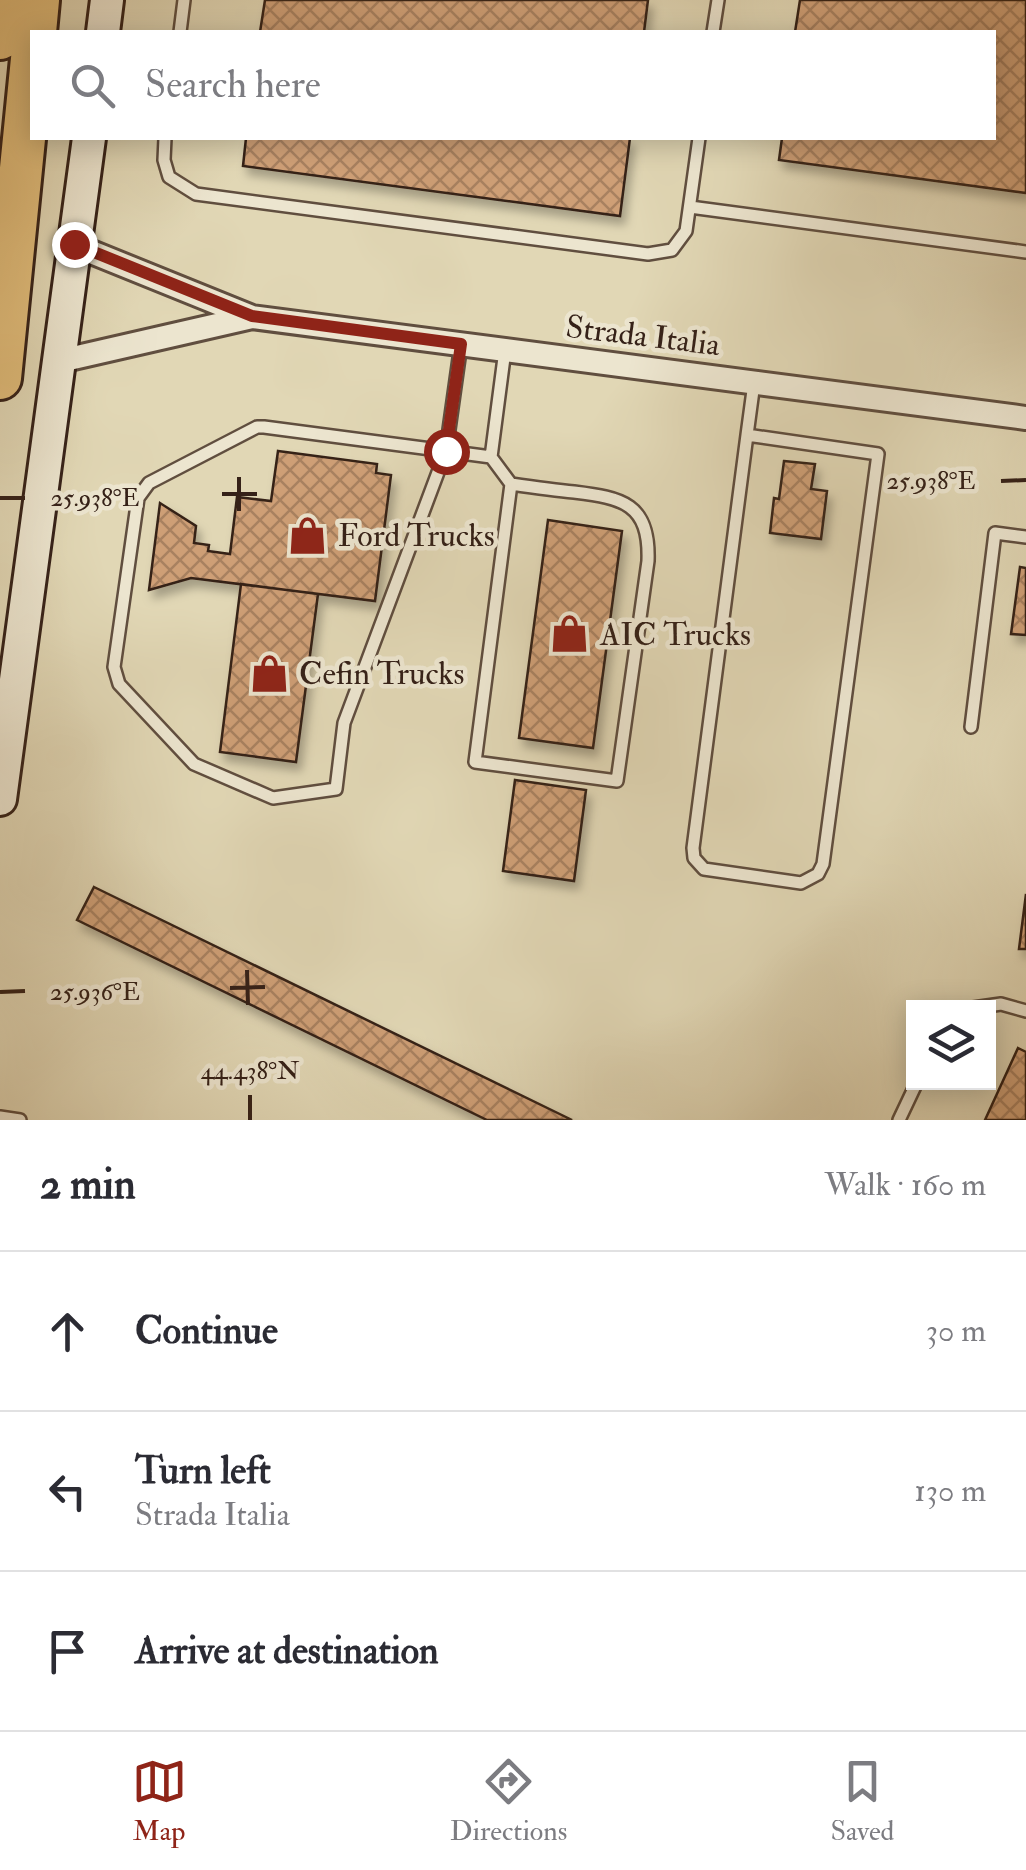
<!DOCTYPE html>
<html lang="en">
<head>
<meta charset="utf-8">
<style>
	body { margin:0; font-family:"IM FELL Double Pica",serif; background:#f7f7f7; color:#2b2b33 }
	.controls { position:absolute; right:30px; bottom:30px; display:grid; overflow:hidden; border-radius:0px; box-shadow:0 5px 25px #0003 }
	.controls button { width:90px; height:90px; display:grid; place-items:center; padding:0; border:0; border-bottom:2px solid #e1e1e2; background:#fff; color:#2b2b33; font:50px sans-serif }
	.stop { position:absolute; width:30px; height:30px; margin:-22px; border:8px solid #8f2418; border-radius:50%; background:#fff }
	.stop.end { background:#8f2418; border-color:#fff; box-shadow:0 2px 10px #0008 }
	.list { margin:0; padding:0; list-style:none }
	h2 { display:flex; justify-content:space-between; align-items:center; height:130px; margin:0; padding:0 40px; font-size:42px }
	h2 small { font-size:32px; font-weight:400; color:#7c7c81 }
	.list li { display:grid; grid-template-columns:65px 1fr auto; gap:30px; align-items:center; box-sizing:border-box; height:160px; padding:0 40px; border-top:2px solid #e1e1e2 }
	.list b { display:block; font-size:38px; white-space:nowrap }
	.list p { margin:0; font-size:32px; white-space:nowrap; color:#7c7c81 }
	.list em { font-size:32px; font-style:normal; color:#7c7c81 }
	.icon { flex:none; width:55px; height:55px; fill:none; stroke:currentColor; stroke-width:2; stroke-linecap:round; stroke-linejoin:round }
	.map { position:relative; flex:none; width:1026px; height:1120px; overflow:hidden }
	.search { position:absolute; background:#fff; box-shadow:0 5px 25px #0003; left:30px; right:30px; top:30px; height:110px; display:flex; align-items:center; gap:25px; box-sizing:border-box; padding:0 35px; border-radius:0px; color:#7c7c81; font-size:38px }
	.sheet { height:610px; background:#fff }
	nav { display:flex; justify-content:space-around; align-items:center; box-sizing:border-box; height:140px; border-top:2px solid #e1e1e2; background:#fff; font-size:28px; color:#7c7c81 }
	nav a { display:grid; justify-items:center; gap:5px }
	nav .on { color:#8f2418 }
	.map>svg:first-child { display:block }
	.building { fill:url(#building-cross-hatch); stroke:#352118; stroke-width:2.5; filter:url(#shadow) }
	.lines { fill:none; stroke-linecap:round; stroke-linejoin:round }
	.service-casing { stroke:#604e3f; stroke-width:16 }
	.minor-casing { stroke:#604e3f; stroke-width:28 }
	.secondary-casing { stroke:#352118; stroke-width:38 }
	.motorway-casing { stroke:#352118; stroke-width:48 }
	.service { stroke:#ece5cf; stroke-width:11 }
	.minor { stroke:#ece5cf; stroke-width:22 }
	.secondary { stroke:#ece5cf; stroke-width:32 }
	.motorway { stroke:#e0bc7a; stroke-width:42 }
	.route { stroke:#8f2418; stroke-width:12 }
	.ticks { fill:none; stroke:#352118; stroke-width:4 }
	.labels { text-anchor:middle; stroke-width:9; stroke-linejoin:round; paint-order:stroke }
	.street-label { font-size:32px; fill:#352118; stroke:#ece5cf }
	.poi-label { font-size:32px; fill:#352118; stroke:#ece5cf; text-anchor:start }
	.ticks-label { font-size:25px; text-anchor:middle; fill:#352118; stroke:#ece5cf; stroke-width:9; stroke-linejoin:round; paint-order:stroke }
</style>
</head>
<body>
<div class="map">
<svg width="1026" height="1120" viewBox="0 0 1026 1120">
	<defs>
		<pattern id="building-cross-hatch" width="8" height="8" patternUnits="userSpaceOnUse" patternTransform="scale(2.5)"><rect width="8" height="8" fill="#ce9f76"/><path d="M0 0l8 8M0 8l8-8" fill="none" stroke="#a88160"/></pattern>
		<filter id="shadow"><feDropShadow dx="4.5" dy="8" stdDeviation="5" flood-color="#0004"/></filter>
	</defs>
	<rect width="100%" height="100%" fill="#e1d7b5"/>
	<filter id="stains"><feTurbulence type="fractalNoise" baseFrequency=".002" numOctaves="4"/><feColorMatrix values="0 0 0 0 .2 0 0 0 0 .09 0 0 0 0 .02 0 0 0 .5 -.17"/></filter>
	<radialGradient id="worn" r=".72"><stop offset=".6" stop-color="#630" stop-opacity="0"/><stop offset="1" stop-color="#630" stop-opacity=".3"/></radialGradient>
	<path class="building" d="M265,0H648L644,32H260Z
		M800,0H1026V193L779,160L782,138H994V32H795Z
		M246,138H630L620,216L243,166Z
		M278,451L377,464L376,473L391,475L375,601L191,578L149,590L160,503L196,526L194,543L209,545L208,551L230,554L237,497L271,501Z
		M784,461L815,464L811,489L827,491L821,539L770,533L774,498L779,499Z
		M548,520L622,531L593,748L519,738Z
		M1020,567L1026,568V635L1011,634Z
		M241,584L318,594L296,762L220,752Z
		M515,780L586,790L574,881L503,871Z
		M94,887L572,1120H487L77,920Z
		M1026,894V949H1019Z
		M1018,1048L1026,1052V1120H985Z"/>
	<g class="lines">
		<defs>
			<path id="service" d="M180,32L184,0
				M713,32L718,0
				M165,138L164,160L169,177L196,194L648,254L672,250L686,231L699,138
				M690,207L1026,252
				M461,344L446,451L344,723L336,789L273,798L194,764L119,684L114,667L138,498L149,483L257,427H264L446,451L491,457
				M505,350L491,457L511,484C532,487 553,490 574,492C622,498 650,503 648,561L617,781L475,762L511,484
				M747,435L878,454L823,864L818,874L801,883L704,869L694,858L693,848L747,435L754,383
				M971,727L995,533L1026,537
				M973,1008L1001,1004L1026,1011
				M0,1117L20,1120
				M899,1120L917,1082"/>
			<path id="minor" d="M74,245L252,317L1026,418
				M60,361L252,317"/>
			<path id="secondary" d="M103,32L107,0
				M0,799L89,138"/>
			<path id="motorway" d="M35,32L38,0
				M0,38L3,0
				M0,378L32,59"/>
		</defs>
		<use href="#service" class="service-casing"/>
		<use href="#minor" class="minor-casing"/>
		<use href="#secondary" class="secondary-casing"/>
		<use href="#motorway" class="motorway-casing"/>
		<use href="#service" class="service"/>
		<use href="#minor" class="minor"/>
		<use href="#secondary" class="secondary"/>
		<use href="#motorway" class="motorway"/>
	</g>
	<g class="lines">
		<path class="route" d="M74,244L252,316L461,344L446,451"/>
	</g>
	<path class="ticks" d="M239,477V511M1001,481L1026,480M222,494H257M0,498H25M247,970L248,1005M230,988L265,987M0,992L25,991M250,1095V1120"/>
	<defs>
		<symbol id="shop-bare" viewBox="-9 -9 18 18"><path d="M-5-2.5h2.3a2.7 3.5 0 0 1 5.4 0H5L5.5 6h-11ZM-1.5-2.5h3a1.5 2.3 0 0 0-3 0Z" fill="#8f2418" stroke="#ece5cf" stroke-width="2.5" paint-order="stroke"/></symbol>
	</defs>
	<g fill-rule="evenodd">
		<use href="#shop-bare" x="280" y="508" width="55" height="55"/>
		<use href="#shop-bare" x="542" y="606" width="55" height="55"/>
		<use href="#shop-bare" x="242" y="646" width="55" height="55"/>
	</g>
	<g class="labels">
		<g class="street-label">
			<text transform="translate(643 335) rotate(7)" y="11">Strada Italia</text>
		</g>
		<g class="poi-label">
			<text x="338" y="546">Ford Trucks</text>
			<text x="600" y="645">AIC Trucks</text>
			<text x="299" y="684">Cefin Trucks</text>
		</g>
	</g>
	<g class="ticks-label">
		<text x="931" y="489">25.938°E</text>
		<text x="95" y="506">25.938°E</text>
		<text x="95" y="1000">25.936°E</text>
		<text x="250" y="1079">44.438°N</text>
	</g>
	<rect width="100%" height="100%" filter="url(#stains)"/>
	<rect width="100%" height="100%" fill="url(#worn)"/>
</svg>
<div class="controls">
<button><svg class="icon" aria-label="layers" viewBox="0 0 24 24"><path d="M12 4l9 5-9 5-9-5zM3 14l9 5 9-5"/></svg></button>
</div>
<div class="stop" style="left:446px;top:451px"></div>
<div class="stop end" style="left:74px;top:244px"></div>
<div class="search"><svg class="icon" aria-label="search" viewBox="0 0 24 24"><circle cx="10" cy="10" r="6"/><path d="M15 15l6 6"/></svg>Search here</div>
</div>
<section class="sheet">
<h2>2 min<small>Walk · 160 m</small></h2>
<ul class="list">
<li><svg class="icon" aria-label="ahead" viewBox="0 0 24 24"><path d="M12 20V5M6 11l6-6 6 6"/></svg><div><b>Continue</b></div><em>30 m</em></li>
<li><svg class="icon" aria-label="left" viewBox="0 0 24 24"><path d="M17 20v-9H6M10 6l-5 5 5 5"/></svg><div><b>Turn left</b><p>Strada Italia</p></div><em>130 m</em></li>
<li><svg class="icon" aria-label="arrive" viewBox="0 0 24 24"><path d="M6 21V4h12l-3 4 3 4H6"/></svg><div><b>Arrive at destination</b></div></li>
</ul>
</section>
<nav>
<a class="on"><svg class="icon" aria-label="map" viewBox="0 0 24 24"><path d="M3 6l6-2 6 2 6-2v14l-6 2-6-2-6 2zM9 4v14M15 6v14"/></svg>Map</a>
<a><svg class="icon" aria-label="directions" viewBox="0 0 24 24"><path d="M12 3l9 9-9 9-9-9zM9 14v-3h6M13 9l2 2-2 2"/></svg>Directions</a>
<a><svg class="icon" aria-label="saved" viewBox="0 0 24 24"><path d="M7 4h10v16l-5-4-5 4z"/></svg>Saved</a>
</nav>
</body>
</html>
